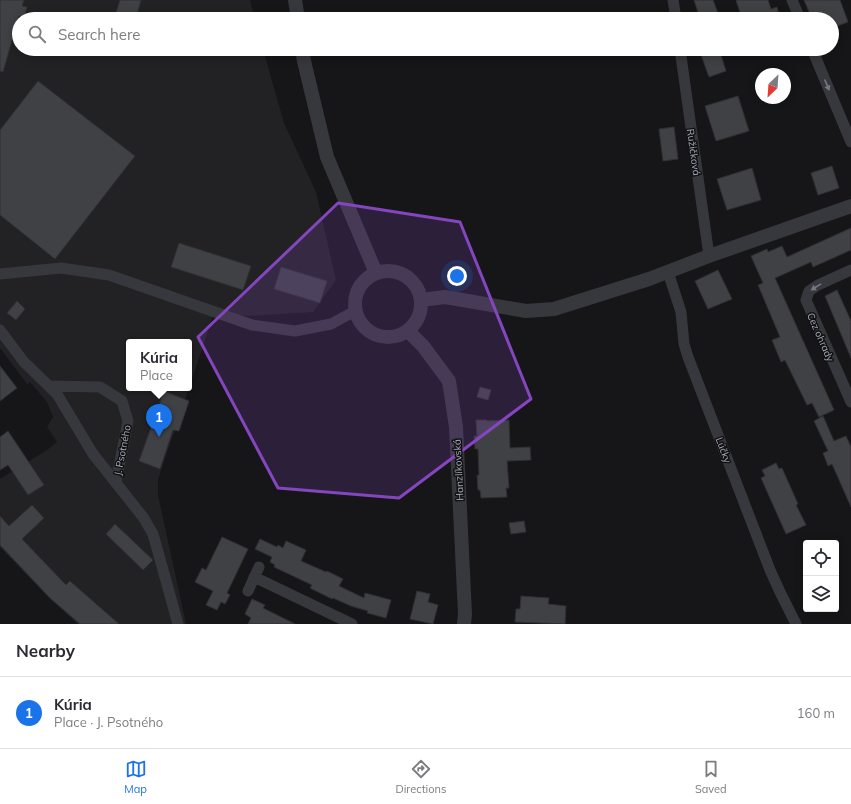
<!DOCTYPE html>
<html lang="en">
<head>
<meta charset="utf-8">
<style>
	body { margin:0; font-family:Mulish,sans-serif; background:#f2f2f3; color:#2b2b33 }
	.controls { position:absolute; right:12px; bottom:12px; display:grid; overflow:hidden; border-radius:4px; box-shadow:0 2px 10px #0003 }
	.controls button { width:36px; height:36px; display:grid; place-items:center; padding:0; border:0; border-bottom:1px solid #e1e1e2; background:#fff; color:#2b2b33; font:20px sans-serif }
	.compass { position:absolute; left:755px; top:68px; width:36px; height:36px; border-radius:50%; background:#fff; box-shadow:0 2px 10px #0003; rotate:205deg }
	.you { position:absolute; left:457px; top:276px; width:14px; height:14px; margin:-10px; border:3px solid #fff; border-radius:50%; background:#1a73e8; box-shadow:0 0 0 6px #1a73e833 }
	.badge { display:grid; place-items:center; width:26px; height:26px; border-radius:50%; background:#1a73e8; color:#fff; font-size:13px; font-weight:700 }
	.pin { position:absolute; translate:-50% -33px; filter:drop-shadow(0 1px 2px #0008) }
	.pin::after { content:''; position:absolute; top:21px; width:14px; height:12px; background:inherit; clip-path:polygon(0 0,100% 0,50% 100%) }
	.popup { position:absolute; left:126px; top:339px; width:66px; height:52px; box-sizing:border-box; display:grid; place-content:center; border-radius:4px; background:#fff; filter:drop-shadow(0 1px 3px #0005); font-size:13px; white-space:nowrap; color:#7c7c81 }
	.popup b { font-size:15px; color:#2b2b33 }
	.popup::after { content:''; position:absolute; left:50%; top:100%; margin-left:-8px; border:8px solid transparent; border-top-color:#fff }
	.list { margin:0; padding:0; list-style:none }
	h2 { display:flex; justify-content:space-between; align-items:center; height:52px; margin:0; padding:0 16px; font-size:17px }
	h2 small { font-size:13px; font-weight:400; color:#7c7c81 }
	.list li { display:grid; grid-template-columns:26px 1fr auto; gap:12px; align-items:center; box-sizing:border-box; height:72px; padding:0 16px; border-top:1px solid #e1e1e2 }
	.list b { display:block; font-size:15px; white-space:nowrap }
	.list p { margin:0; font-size:13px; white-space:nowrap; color:#7c7c81 }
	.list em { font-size:13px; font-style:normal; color:#7c7c81 }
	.icon { flex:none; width:22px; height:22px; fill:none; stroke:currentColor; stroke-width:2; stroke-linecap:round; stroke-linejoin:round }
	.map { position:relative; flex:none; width:851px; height:624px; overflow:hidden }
	.search { position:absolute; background:#fff; box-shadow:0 2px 10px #0003; left:12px; right:12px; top:12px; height:44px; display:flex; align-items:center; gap:10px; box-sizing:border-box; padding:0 14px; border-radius:22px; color:#7c7c81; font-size:15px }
	.sheet { height:124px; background:#fff }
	nav { display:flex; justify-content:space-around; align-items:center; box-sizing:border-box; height:56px; border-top:1px solid #e1e1e2; background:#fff; font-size:11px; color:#7c7c81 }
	nav a { display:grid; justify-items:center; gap:2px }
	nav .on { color:#1a73e8 }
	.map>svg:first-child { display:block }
	.built { fill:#222225 }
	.building { fill:#404145; stroke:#303034 }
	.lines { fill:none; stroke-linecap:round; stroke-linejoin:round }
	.minor { stroke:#37383d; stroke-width:11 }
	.tertiary { stroke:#37383d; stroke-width:14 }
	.oneway { fill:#757881 }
	.marked { fill:#8446be; fill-opacity:0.2; stroke:#8446be; stroke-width:3; stroke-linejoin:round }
	.labels { text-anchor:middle; stroke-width:3; stroke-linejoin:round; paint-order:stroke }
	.street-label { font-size:10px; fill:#a8adb8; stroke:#111113 }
</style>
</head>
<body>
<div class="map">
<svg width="851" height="624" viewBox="0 0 851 624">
	<rect width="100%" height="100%" fill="#161618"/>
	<path class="built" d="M0,0H250L255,19H19V49H263L284,123L316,192L336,280L313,312L248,316L214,313L189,388V342H129V388H189L158,479V495L186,624H78L50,599L0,547V479L47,450L57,442L47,427L53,417L47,402L30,382L27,384L0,348Z"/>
	<path class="building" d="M0,0H24L22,6L27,7L24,18L19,16L3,72L0,71Z
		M120,0H141L136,19H114Z
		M694,0H713L719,16L710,19H700Z
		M736,0H768L771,9L777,7L780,19H742Z
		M804,0H840L848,22L832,28V19H812Z
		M699,49H719L726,71L709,77Z
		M38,81L135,156L55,259L0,215V130Z
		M738,96L749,131L716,141L705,106Z
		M674,127L678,159L663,161L659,129Z
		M832,166L839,188L818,195L811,173Z
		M752,168L761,200L727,210L717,179Z
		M851,228V250L813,267L811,262L775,278L834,410L819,417L812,403L807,405L785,360L781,362L772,340L780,337L758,285L763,283L751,256L767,249L768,252L782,246L787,257Z
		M179,243L251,266L243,290L171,267Z
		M281,267L327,281L320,303L274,289Z
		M718,270L732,299L708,309L695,281Z
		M837,290L851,321V358L825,296Z
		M17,301L25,309L16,320L7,313Z
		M0,366L17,388L0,401Z
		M480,387L491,390L488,400L477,397Z
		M164,391L189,401L179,431L173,430L160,469L139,461Z
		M823,416L834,441L846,436L851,447V507L832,464L828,466L823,453L828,451L814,421Z
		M476,420H487V421L509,420L510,448L530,447L531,460L507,461L509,488H506L507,497L481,498L480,490H478L477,475H479L478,449H475L474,436H477Z
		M8,431L44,485L28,495L8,465L0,470V437Z
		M776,463L779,469L782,468L798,504L796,505L806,525L786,534L761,478L765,476L762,470Z
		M32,505L44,518L22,539L66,585L70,581L119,624H80L50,598L0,545V516L9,526Z
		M524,521L526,532L511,534L509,523Z
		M115,524L153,560L143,570L106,534Z
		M222,537L248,549L227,593L230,595L225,604L221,602L217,610L206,605L213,591L195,582L202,568L206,570Z
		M260,539L277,547L278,545L283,548L286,541L306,550L301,561L326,572L327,571L343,579L339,586L364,598L365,593L391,600L386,618L367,613L368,611L351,606L333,598L332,599L310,588L312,585L274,567L275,565L270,562L272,557L255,549Z
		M417,591L430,594L428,602L438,605L433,624L410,619Z
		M521,596L549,598L548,604L566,606L565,624L515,622L516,609H520Z
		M252,599L265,605L263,608L295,624H248L251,618L245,614Z"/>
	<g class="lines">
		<path class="minor" d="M673,0L676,19
			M792,0L800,19
			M680,49L709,256
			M812,49L851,142
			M851,270L818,285L809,291L806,300L851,402
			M668,272L681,312L684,344L688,357L770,570L780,592L796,624
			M0,274L61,268L109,275L252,325L295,331L331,324L355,311
			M0,330L24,362L57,394L93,454L143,517L153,534L178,624
			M49,386L100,387L122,401L128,421L116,482
			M254,577L352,624
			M248,591L259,567"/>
		<path class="tertiary" d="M295,0L298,19
			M302,49L304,61L327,157L376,273
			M355 304a33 33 0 1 1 66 0a33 33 0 1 1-66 0Z
			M421,300L445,297L526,311L554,309L649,279L709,256L851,206
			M408,331L423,346L449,381L456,427L465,614L464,624"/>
	</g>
	<defs><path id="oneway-solid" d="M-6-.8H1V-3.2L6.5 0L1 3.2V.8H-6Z"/></defs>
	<g class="oneway">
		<use href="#oneway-solid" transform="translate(827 85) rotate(67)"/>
		<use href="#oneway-solid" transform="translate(816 287) rotate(148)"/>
	</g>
	<path class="marked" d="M338,203L460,222L531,399L399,498L278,488L198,337Z"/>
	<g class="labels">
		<g class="street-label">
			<text transform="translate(694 152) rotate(82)" y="4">Ružičková</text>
			<text transform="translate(821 337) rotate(66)" y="4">Cez ohrady</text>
			<text transform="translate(122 450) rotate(-79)" y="4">J. Psotného</text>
			<text transform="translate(724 450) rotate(69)" y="4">Lúčky</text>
			<text transform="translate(458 470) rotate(-93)" y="4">Hanzlíkovská</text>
		</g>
	</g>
</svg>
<div class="controls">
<button><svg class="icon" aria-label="locate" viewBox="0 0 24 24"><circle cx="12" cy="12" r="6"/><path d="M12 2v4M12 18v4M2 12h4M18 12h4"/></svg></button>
<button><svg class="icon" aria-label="layers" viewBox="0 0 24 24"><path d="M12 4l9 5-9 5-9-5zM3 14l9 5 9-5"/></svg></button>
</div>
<svg class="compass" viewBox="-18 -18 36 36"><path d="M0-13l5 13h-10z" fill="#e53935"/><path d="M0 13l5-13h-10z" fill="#7c7c81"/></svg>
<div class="you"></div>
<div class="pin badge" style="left:159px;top:437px">1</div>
<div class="popup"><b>Kúria</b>Place</div>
<div class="search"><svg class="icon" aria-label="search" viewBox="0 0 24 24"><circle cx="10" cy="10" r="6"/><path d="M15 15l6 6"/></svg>Search here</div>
</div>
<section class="sheet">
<h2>Nearby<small></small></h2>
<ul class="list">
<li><span class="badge">1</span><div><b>Kúria</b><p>Place · J. Psotného</p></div><em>160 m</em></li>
</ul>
</section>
<nav>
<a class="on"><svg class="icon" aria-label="map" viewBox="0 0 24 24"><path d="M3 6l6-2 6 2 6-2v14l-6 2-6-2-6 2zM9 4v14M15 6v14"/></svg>Map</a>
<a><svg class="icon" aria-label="directions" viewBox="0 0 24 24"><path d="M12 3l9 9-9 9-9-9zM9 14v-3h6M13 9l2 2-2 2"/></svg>Directions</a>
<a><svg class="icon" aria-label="saved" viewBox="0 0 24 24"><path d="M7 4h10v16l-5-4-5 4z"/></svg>Saved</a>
</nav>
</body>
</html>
